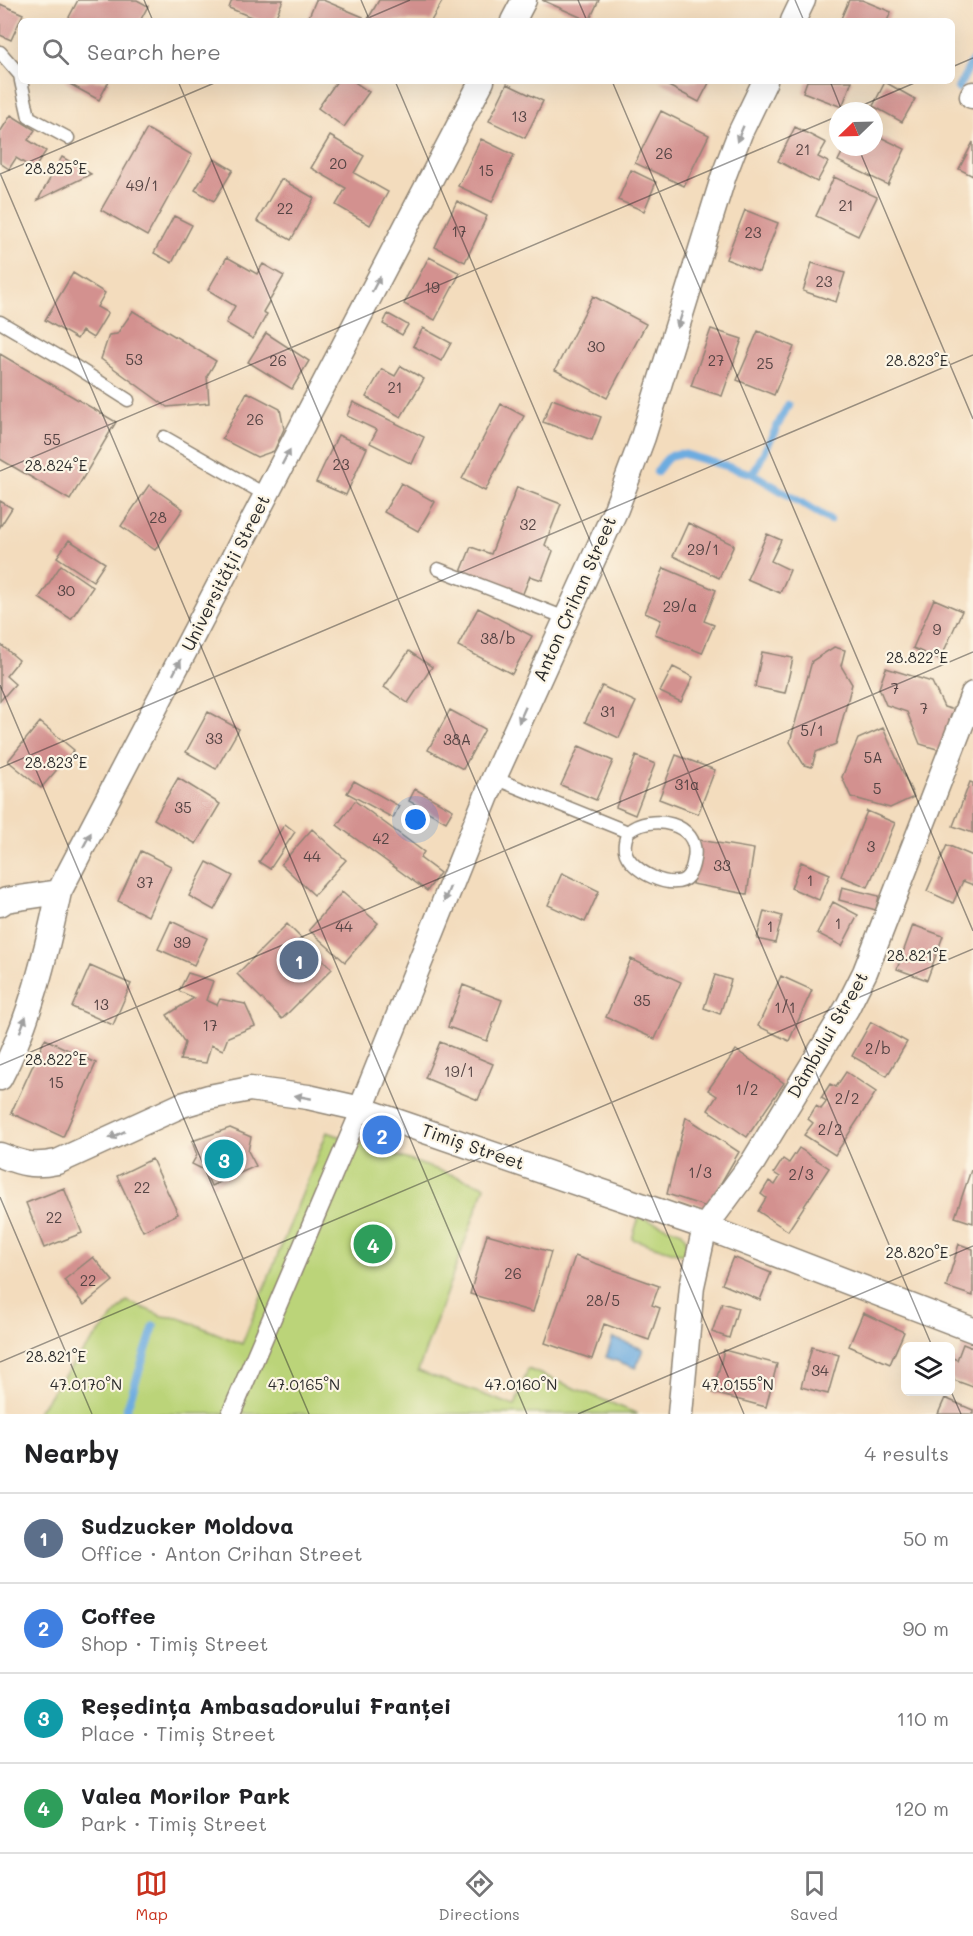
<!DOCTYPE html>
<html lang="en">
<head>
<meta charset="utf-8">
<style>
	body { margin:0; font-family:Mali,sans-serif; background:#f2f2f2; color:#202124 }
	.controls { position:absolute; right:18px; bottom:18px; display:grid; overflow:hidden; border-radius:9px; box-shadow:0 6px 24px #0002 }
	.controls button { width:54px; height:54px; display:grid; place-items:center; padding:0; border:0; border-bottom:2px solid #e0e0e0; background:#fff; color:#202124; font:30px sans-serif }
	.compass { position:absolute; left:829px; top:102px; width:54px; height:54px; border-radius:50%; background:#fff; box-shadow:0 6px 24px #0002; rotate:247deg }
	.you { position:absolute; left:416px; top:820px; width:21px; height:21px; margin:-15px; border:4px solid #fff; border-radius:50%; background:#1a73e8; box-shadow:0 0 0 9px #1a73e833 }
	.badge { display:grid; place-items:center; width:39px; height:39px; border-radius:50%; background:#c8321e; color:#fff; font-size:20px; font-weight:700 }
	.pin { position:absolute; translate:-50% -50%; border:3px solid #fff; box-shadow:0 2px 6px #0006 }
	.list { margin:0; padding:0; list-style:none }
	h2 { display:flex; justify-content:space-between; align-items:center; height:78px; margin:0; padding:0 24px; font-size:26px }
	h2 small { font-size:20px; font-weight:400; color:#757577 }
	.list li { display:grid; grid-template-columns:39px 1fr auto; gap:18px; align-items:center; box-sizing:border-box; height:90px; padding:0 24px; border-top:2px solid #e0e0e0 }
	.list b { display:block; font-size:22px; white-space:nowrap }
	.list p { margin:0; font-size:20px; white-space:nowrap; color:#757577 }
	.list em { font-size:20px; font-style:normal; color:#757577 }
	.icon { flex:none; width:33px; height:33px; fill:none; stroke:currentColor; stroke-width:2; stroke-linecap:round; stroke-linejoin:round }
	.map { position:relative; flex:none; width:973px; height:1414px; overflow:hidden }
	.search { position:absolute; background:#fff; box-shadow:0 6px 24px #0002; left:18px; right:18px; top:18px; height:66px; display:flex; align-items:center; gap:15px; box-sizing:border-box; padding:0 21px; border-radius:9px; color:#757577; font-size:22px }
	.sheet { height:438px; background:#fff }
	nav { display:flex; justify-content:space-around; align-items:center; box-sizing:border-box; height:84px; border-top:2px solid #e0e0e0; background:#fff; font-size:16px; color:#757577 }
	nav a { display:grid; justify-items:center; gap:3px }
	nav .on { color:#c8321e }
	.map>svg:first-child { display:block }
	.green { fill:#bbd479; stroke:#738052; stroke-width:1.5 }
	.water { fill:#6dace0; stroke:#4c6c86; stroke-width:1.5 }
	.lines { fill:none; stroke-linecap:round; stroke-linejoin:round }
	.stream { stroke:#6dace0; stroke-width:8 }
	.building { fill:#d3918f }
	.service-casing { stroke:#8f8474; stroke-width:15 }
	.pedestrian-casing { stroke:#8f8474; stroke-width:21 }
	.minor-casing { stroke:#8f8474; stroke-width:27 }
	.service { stroke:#fff; stroke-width:12 }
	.pedestrian { stroke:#fff; stroke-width:18 }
	.minor { stroke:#fff; stroke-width:24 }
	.oneway { fill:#a0a0a0 }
	.ticks { fill:none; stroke:#2b2b2b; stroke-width:1.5; stroke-opacity:0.45 }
	.labels { text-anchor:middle; stroke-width:4.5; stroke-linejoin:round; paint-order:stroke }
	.number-label { font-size:15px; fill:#544 }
	.street-label { font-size:18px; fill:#2b2b2b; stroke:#fcf5e5 }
	.ticks-label { font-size:15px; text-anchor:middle; fill:#2b2b2b; stroke:#fcf5e5; stroke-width:4.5; stroke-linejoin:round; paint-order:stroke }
</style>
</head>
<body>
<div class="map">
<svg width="973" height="1414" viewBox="0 0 973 1414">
	<rect width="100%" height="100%" fill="#fcf5e5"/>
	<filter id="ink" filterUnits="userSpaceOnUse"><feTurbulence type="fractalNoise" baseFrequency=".0167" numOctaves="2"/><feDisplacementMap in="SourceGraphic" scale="12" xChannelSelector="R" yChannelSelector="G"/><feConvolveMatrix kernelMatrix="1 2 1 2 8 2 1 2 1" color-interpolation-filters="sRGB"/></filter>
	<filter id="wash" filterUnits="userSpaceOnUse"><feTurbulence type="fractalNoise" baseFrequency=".008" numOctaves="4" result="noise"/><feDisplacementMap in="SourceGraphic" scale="24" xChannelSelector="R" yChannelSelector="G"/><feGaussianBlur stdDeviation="1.35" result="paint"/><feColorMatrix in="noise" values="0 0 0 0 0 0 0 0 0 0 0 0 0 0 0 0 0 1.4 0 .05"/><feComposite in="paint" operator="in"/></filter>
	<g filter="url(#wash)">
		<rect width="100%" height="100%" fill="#f3dcbd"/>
		<path class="green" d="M327,1132L485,1186L418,1371L515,1406L528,1369L638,1414H36L75,1361L127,1301L162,1316L180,1318L242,1344Z
			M639,1217L682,1232L688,1244L687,1256L632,1239Z"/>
		<path class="water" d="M613,1338L643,1349L636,1368L606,1357Z"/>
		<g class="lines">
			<path class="stream" d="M958,88L973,60
				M657,472C664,461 670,452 684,454L753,474L830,520
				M753,474L788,405
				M125,1414L154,1326"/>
		</g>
		<g id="blocks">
			<path class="building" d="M78,0H137L148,6L140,21H67Z
				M232,0H283L274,21H261L229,8Z
				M316,0H323L363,17L361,21H307Z
				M379,0H443L431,21H372L368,19Z
				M542,0H599L589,21Z
				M849,0H862L891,12L887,21H840Z
				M0,4L23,14L11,40L0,35Z
				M64,81H109L99,100Z
				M337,81H353L369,92L344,127L318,108Z
				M659,81H710L699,102Z
				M807,81H852L842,107L803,92Z
				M885,82L915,99L902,122L873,106Z
				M507,84L543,101L525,138L489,121Z
				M661,111L709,135L684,186L635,163Z
				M11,115L35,130L28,140L46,151L34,169L16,158L9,169L0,163V132Z
				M795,127L826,143L818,157L828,162L817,182L778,161Z
				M147,129L192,155L147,236L101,210Z
				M874,134L905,149L888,185L838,161L845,147H874Z
				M330,136L364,156L354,173L388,192L370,225L336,205L346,188L311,168Z
				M481,139L514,155L492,202L458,186Z
				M973,142V176L959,169Z
				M62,157L91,174L38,200Z
				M214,159L233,170L214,201L195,190Z
				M631,170L656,182L644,211L618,200Z
				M834,177L877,197L858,236L816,216Z
				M281,179L314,198L291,240L257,221Z
				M457,201L487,216L465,262L435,247Z
				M745,210L778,223L759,272L726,259Z
				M174,216L192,225L172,263L154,253Z
				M227,257L257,274L263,264L284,276L263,312L267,314L253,339L226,323L235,306L208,290Z
				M429,257L460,273L435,320L404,304Z
				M812,263L845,273L836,302L803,291Z
				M73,273L105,293L97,307L108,313L93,338L82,331L77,339L45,320Z
				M593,296L646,324L607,398L555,370Z
				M133,311L216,361L207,376L209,403L167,407L101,359L109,335L117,334Z
				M388,314L408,325L402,335L383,324Z
				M423,328L451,343L441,361L413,346Z
				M711,329L742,339L722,396L691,386Z
				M758,331L794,347L774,395L737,380Z
				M266,333L309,361L292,389L248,362Z
				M0,354L116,422L70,500L0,459Z
				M401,366L424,379L401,417L366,397L382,369L395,376Z
				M247,392L280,409L284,429L274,451L257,457L222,439Z
				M552,399L601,417L592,440L543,422Z
				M353,402L424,437L412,464L370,443L377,430L347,416Z
				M501,404L524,416L485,491L462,479Z
				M338,435L367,448L346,495L316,482Z
				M401,483L435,502L418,531L384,512Z
				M149,485L183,509L155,550L121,526Z
				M517,487L561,504L545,545L553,551L542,580L530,576L522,596L461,572L471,547L491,554Z
				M0,501L12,508L0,527Z
				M688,523L734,545L719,578L673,556Z
				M767,534L781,540L771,561L790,570L780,593L747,579Z
				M69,540L105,563L93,581L57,557Z
				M61,565L93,587L71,619L39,598Z
				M664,568L716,590L704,621L714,625L702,653L655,634L661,620L645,613Z
				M934,599L962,611L940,660L913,648Z
				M478,608L532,636L512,674L458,646Z
				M0,644L19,660L6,676L15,684L0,701Z
				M834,647L845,650L841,666L852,684L836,744L816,752L812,767L804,765L790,742L812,661Z
				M409,651L432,667L408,703L384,687Z
				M762,652L793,658L785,693L755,687Z
				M673,667L693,677L681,702L660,692Z
				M886,668L932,682L944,707L958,711L947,752L920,744L907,712L886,705L879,688Z
				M602,686L636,702L619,738L585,722Z
				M450,710L485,729L463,769L428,750Z
				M208,712L239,729L216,769L186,752Z
				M40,722L74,750L41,788L8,761Z
				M883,728L914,797L890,808L851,797L842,777L858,739Z
				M579,746L613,761L596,800L561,785Z
				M676,755L715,770L698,814L659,799Z
				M636,756L655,764L635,815L616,807Z
				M178,778L220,804L196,844L154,819Z
				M354,781L399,806L393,818L347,793Z
				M970,782L973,783V833L953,826Z
				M415,789L453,810L446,822L409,801Z
				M355,801L424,852L420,858L440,873L427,891L337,825Z
				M867,811L895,823L868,887L841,876Z
				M285,824L295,832L270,869L259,862Z
				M312,829L346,860L314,895L281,864Z
				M699,840L754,849L747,894L692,884Z
				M947,845L973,856V885L963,881L953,903L927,891Z
				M141,851L171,866L148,916L118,901Z
				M207,862L233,876L214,910L189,896Z
				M801,862L830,874L819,900L791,888Z
				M562,873L599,891L585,922L548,905Z
				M842,887L879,896L876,910L839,900Z
				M342,892L378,923L345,962L309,930Z
				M833,902L858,915L842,946L817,933Z
				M764,911L782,916L775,943L757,939Z
				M171,921L207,938L194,965L158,949Z
				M287,924L332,969L282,1019L237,974Z
				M913,925L943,936L927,980L897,969Z
				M631,959L681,982L655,1039L606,1017Z
				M90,966L131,984L113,1025L72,1007Z
				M188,973L213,981L206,1000L217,1005L220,999L245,1004L255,1026L228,1037L223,1050L211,1045L206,1063L180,1060L185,1043L167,1015L194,998L179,991Z
				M715,975L731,980L720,1014L704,1008Z
				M781,976L812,990L789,1041L758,1026Z
				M463,985L502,1000L487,1041L448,1027Z
				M871,1022L907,1042L887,1076L852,1056Z
				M45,1039L96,1063L63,1137L11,1113Z
				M440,1042L493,1064L478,1100L425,1078Z
				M736,1050L784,1083L747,1137L708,1110L717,1096L708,1090Z
				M846,1072L876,1092L835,1155L804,1135L813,1123L808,1119L816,1106L821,1109L827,1101L821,1098L830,1084L836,1087Z
				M686,1117L739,1152L707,1207L667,1194Z
				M230,1128L251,1137L248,1151L256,1166L211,1186L204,1170L192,1164L197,1155L192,1141Z
				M799,1148L829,1168L788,1231L758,1211L766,1198L761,1194L769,1181L775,1185L780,1177L774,1173L783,1159L789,1163Z
				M152,1159L178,1214L143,1231L117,1176Z
				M971,1170L973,1171V1223L955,1217Z
				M64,1188L82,1233L44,1248L26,1203Z
				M487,1234L551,1252L533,1312L470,1294Z
				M959,1244L973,1249V1296L946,1287Z
				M575,1256L659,1286L652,1305L660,1308L649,1340L604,1324L592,1359L545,1343Z
				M93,1257L113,1281L84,1305L64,1280Z
				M733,1257L771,1273L760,1300L722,1284Z
				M722,1303L738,1308L729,1338L712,1332Z
				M863,1313L904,1332L890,1364L849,1346Z
				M963,1344L973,1348V1387L951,1379V1357L957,1360Z
				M812,1347L839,1355L828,1394L801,1387Z
				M724,1350L777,1364L766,1407L713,1393Z
				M945,1398L973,1410V1414H938Z"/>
		</g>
	</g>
	<g filter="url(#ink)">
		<use href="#blocks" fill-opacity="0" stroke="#8f8474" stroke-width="1.5"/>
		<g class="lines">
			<defs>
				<path id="service" d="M0,52L20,75L21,80
					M21,81L29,117L68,138
					M0,322L70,363L128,400
					M164,437L266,495
					M438,569L566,618
					M494,778L628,832C626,837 624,844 625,850C628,870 675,894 688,876C692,871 693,865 694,859C701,822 650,813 628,832"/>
				<path id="pedestrian" d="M231,1414L361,1109"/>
				<path id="minor" d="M513,21L524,0
					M793,21L803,0
					M972,96L973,94
					M0,904L6,900L59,892
					M0,1078C30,1021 46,954 59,892L482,81
					M361,1109L494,778L616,509L643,437L724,175L740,133L765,81
					M0,1155C23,1164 33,1167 57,1162L182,1105L209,1097L250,1089L308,1097L361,1109L705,1227L973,1330
					M680,1414L692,1286L705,1227L753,1162L847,1008L865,972L973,694"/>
			</defs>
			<use href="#service" class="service-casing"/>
			<use href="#pedestrian" class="pedestrian-casing"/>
			<use href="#minor" class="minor-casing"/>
			<use href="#service" class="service"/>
			<use href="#pedestrian" class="pedestrian"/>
			<use href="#minor" class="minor"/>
		</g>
		<defs><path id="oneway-solid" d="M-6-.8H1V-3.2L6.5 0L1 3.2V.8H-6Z" transform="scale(1.5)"/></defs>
		<g class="oneway">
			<use href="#oneway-solid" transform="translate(740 134) rotate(113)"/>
			<use href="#oneway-solid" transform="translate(376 284) rotate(-62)"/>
			<use href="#oneway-solid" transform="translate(680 320) rotate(108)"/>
			<use href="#oneway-solid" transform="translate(286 457) rotate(-62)"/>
			<use href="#oneway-solid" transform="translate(177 667) rotate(-63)"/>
			<use href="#oneway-solid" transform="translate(522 715) rotate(114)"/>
			<use href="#oneway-solid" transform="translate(87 840) rotate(-62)"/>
			<use href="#oneway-solid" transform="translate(447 894) rotate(112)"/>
			<use href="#oneway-solid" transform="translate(23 1024) rotate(-69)"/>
			<use href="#oneway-solid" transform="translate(303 1097) rotate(-169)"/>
			<use href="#oneway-solid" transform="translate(117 1135) rotate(155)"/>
		</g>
	</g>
	<path class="ticks" d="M144,0L153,21M361,0L370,21M578,0L587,21M795,0L804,21M361,21L410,0M952,67L973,58M178,81L744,1414M395,81L932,1346M612,81L973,931M830,81L842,111M849,111L919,81M858,147L973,419M0,173L527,1414M0,174L219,81M0,471L838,116M0,685L309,1414M0,768L973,355M0,1065L973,652M0,1197L92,1414M0,1362L973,949M950,1389L961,1414M578,1414L973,1246"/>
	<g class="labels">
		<g class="number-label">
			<text x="519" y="122">13</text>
			<text x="803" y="155">21</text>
			<text x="664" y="159">26</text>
			<text x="338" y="169">20</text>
			<text x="486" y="176">15</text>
			<text x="142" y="191">49/1</text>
			<text x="846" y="211">21</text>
			<text x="285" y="214">22</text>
			<text x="459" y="237">17</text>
			<text x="753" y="238">23</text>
			<text x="824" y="287">23</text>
			<text x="432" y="293">19</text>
			<text x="596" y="352">30</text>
			<text x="134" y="365">53</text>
			<text x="278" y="366">26</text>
			<text x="716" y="366">27</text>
			<text x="765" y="369">25</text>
			<text x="395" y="393">21</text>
			<text x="255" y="425">26</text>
			<text x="52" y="445">55</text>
			<text x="341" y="470">23</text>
			<text x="158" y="523">28</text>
			<text x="528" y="530">32</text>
			<text x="703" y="555">29/1</text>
			<text x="66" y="596">30</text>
			<text x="680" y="612">29/a</text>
			<text x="937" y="635">9</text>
			<text x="498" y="644">38/b</text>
			<text x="895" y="694">7</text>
			<text x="924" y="714">7</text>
			<text x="608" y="717">31</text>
			<text x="812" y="736">5/1</text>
			<text x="214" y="744">33</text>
			<text x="457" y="745">38A</text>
			<text x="873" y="763">5A</text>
			<text x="687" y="790">31a</text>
			<text x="877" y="794">5</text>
			<text x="183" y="813">35</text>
			<text x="381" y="844">42</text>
			<text x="871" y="852">3</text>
			<text x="312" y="862">44</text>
			<text x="722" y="871">33</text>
			<text x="810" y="886">1</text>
			<text x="145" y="888">37</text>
			<text x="838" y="929">1</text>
			<text x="344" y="932">44</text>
			<text x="770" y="932">1</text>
			<text x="182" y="948">39</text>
			<text x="642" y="1006">35</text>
			<text x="101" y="1010">13</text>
			<text x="785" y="1013">1/1</text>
			<text x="210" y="1031">17</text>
			<text x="878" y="1054">2/b</text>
			<text x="459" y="1077">19/1</text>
			<text x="56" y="1088">15</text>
			<text x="747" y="1095">1/2</text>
			<text x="847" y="1104">2/2</text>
			<text x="830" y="1135">2/2</text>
			<text x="700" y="1178">1/3</text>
			<text x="801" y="1180">2/3</text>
			<text x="142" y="1193">22</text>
			<text x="54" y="1223">22</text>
			<text x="513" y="1279">26</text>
			<text x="88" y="1286">22</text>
			<text x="603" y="1306">28/5</text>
			<text x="820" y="1376">34</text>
		</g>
		<g class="street-label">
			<text transform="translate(226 573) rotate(-63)" y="6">Universității Street</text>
			<text transform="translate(575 599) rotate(-66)" y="6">Anton Crihan Street</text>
			<text transform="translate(828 1035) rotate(-60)" y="6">Dâmbului Street</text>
			<text transform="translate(473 1147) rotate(19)" y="6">Timiș Street</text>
		</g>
	</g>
	<g class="ticks-label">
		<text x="56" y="174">28.825°E</text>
		<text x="917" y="366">28.823°E</text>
		<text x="56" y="471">28.824°E</text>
		<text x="917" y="663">28.822°E</text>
		<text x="56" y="768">28.823°E</text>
		<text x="917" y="961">28.821°E</text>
		<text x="56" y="1065">28.822°E</text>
		<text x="917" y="1258">28.820°E</text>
		<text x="56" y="1362">28.821°E</text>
		<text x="86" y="1390">47.0170°N</text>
		<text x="304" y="1390">47.0165°N</text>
		<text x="521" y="1390">47.0160°N</text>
		<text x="738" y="1390">47.0155°N</text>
	</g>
</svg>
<div class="controls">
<button><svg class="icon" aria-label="layers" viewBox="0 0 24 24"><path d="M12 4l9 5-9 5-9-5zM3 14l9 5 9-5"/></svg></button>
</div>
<svg class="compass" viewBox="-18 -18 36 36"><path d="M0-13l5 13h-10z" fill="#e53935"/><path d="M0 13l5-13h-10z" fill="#757577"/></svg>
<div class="you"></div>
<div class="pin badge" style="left:299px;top:960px;background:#5c6f8a">1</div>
<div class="pin badge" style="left:382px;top:1135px;background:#3f7fe0">2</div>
<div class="pin badge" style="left:224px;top:1159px;background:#0f9aa8">3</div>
<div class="pin badge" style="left:373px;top:1244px;background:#2e9e5b">4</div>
<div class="search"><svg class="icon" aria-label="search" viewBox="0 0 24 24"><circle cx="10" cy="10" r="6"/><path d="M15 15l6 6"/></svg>Search here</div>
</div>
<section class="sheet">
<h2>Nearby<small>4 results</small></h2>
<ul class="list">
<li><span class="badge" style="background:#5c6f8a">1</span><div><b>Sudzucker Moldova</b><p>Office · Anton Crihan Street</p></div><em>50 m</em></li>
<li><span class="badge" style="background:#3f7fe0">2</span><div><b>Coffee</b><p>Shop · Timiș Street</p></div><em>90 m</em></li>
<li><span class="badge" style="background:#0f9aa8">3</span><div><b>Reședința Ambasadorului Franței</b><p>Place · Timiș Street</p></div><em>110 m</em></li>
<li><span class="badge" style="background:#2e9e5b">4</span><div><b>Valea Morilor Park</b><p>Park · Timiș Street</p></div><em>120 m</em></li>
</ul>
</section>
<nav>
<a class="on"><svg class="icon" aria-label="map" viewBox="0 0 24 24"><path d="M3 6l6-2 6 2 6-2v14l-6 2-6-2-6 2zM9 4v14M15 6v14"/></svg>Map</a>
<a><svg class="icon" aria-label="directions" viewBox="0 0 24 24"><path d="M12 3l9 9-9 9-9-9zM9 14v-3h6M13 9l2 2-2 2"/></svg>Directions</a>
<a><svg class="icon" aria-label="saved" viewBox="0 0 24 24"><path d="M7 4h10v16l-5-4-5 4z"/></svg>Saved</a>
</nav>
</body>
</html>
